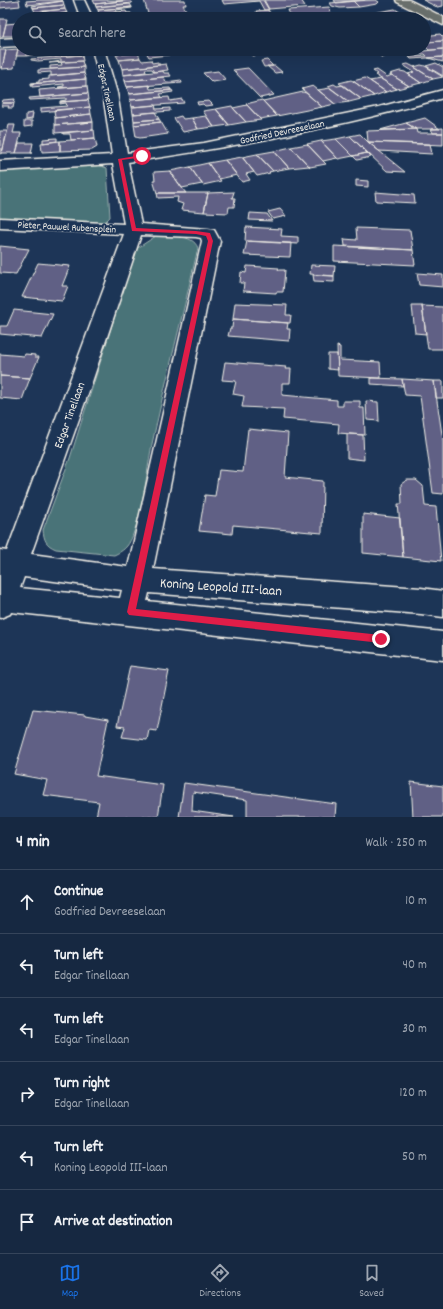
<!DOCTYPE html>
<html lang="en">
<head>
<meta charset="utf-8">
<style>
	body { margin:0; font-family:Dekko,sans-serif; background:#1f3048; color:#f1f3f6 }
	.stop { position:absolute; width:12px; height:12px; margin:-9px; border:3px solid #e11d48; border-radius:50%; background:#fff }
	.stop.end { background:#e11d48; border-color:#fff; box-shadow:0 1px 4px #0008 }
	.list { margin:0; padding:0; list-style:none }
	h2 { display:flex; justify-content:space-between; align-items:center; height:52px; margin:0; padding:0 16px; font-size:17px }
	h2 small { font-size:13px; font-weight:400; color:#9ea6b1 }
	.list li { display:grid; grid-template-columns:26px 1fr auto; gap:12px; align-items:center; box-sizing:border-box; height:64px; padding:0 16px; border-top:1px solid #35445a }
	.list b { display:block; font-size:15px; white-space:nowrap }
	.list p { margin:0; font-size:13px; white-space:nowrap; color:#9ea6b1 }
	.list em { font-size:13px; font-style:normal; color:#9ea6b1 }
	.icon { flex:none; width:22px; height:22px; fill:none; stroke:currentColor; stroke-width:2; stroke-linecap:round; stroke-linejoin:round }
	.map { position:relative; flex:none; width:443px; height:817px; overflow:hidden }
	.search { position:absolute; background:#162841; box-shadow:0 4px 16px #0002; left:12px; right:12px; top:12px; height:44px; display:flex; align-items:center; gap:10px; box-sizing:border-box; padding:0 14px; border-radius:22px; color:#9ea6b1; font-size:15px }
	.sheet { height:436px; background:#162841 }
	nav { display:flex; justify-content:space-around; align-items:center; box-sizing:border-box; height:56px; border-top:1px solid #35445a; background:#162841; font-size:11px; color:#9ea6b1 }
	nav a { display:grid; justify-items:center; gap:2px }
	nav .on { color:#1a73e8 }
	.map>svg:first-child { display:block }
	.green { fill:#497378; stroke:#9eb2b0 }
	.building { fill:#606185; stroke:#f4f1e8 }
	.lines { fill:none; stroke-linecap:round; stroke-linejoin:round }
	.street-casing { stroke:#f4f1e8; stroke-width:3 }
	.primary-casing { stroke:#f4f1e8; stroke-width:3 }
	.street { fill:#1d3557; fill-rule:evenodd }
	.primary { fill:#6b706d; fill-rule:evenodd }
	.route { fill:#e11d48 }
	.labels { text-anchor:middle; stroke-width:4; stroke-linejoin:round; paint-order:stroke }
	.far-street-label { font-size:10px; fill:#f4f1e8; stroke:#1d3557 }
	.street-label { font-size:12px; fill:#f4f1e8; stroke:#1d3557 }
	.near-street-label { font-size:14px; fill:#f4f1e8; stroke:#1d3557 }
</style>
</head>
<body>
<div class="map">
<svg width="443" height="817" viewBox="0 0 443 817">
	<rect width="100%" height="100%" fill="#1d3557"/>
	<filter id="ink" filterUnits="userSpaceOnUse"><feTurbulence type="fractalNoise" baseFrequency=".025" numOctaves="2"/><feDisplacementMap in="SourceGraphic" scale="8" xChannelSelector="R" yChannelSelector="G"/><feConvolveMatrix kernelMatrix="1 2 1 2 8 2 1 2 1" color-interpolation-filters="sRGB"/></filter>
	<g filter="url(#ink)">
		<path class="green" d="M98,165L107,168L110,217L106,221L99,224L0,220V171Z
			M156,236C170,237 192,233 198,248C183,314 166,379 152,444C146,475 144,508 132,537C128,547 123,551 114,555L56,549C46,545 44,540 43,530L70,458L136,249Z"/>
		<path class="building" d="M19,0L20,6L0,8V2Z
			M40,0H62L63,1L27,5L26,1Z
			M93,0H128L95,4Z
			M131,0L132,3L96,7L95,4Z
			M144,0H185L186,5H183L188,14L149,17Z
			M222,0H263L269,10H264L259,1L224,4Z
			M264,0H301L305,6L269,9Z
			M334,0H365L336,3Z
			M376,0L379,2L377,4L359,7L353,1Z
			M423,0H443V6L437,7Z
			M63,1L64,5L33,8L32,6Z
			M353,1L359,7L340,8L332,6L330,3Z
			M130,4L132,7L98,10L96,7Z
			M64,5L65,9L35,12L33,8Z
			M132,7V8L116,10L117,12L99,14L98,10Z
			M329,7L333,19H292L288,10Z
			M65,9L67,13L36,16L35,12Z
			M395,9L406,16L387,19L378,12Z
			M268,10L274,19H260L256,11Z
			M126,11L127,13H131L132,15L101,18L99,14Z
			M378,12L387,19H365L362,15Z
			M67,13L69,19H56L54,14Z
			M201,14L203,19H190L188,15Z
			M126,15L128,19L101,18Z
			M188,15L190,19H179L178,16Z
			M0,19H7L3,36L0,37Z
			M17,21H19V35L14,36Z
			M17,23L14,36H3L6,24Z
			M440,34L443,37V41L424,42V36Z
			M443,41V49L429,50L424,45V42Z
			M18,49L14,68L2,69L6,50Z
			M18,49H27L26,56H16Z
			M27,49H33V55L26,56Z
			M33,49H40V55H33Z
			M40,49H48V55H40Z
			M48,49H81L82,55L55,57L54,53H48Z
			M194,49H229L195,52Z
			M308,49H345L311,52Z
			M443,49V57L411,59L409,57L427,56L425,54H416L414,52Z
			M0,50H6L2,68H0Z
			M167,50L169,55L149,57L146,52Z
			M254,50L260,55L252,56L249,51Z
			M138,53L140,58L119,60L116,55Z
			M398,53L400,55L381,57L379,55Z
			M82,55L83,61L49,63L61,61V59L38,61L31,60V59Z
			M443,57V62L428,58Z
			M140,58L142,61L151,60L152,63L158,62L160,65L122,69L119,60Z
			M267,60L273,66L264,67L261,61Z
			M82,61L84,67L50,69V66L62,65L61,62Z
			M436,63L443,67V76L426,66Z
			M166,64L168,70L154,72L152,69H145L146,72L123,75L122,69Z
			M408,64L414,67L433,79L421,83L408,74L414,72L403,65Z
			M421,65L425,66L443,77L433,79L414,67Z
			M267,66H275L282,72L275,73Z
			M84,67V73L51,76V72L38,73V70Z
			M248,68L274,95L260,98L233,70Z
			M377,70L387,77L392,75L409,86L397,89L375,75L377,74L373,71Z
			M163,71L164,73H169L171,76L125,81L123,75Z
			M218,71L226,80L212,82L203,73Z
			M400,71L405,72L421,83L409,86L390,74Z
			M84,73L86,79L31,84V83L39,82V80L49,79V76Z
			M164,77L166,82L181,80L182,83L127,87L125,81Z
			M365,78L370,81L386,92L374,96L353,81Z
			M86,79V86L59,88L58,87L64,86V84L32,87L31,84Z
			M381,79L397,89L386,92L370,81Z
			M351,80L353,81L374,96L361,99L339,83Z
			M334,84L337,86L343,85L361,99L349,102L328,86Z
			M149,85L150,89L170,88L171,90L129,94L127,87Z
			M87,86L88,93L40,97L39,90Z
			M313,86L318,90L335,104L322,107L302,89Z
			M330,88L349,102L335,104L318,90Z
			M172,90L173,92L160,94L162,97L130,100L129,94Z
			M303,92L306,93L322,107L277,116L263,101Z
			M88,93L89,100L60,102V101L66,100V98L30,100L29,98Z
			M169,97L170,101L182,99L184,103L132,107L130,100Z
			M15,99L14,103H2L3,100Z
			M88,100L90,107L41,112V108L67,106L66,103L60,104V102Z
			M262,100L263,101L277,116L260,119L246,104Z
			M209,101L213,105L205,106L203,104L198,105L197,102Z
			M2,103H14L13,108H8L9,106H2Z
			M155,105L156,109L170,108V111L133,114L132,107Z
			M247,105L260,119L261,120L246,122L233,108Z
			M232,106L233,108L246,122L229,125L216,109Z
			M90,107L91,114L55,118L54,110Z
			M216,109L229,125L214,127L203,111Z
			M155,112L159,119L134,121L133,114Z
			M33,113L32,119L26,120V114Z
			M91,114L93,122L55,125V118Z
			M181,116L183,119L192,118L198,129L183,132L174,118Z
			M206,116L214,127L198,129L192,118Z
			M425,118L440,129H416L406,123Z
			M159,119L161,122L134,125V121Z
			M24,121H32V126L24,127Z
			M93,122V130L55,133V125Z
			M161,122L168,134L140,138L136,137L134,125Z
			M406,123L416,129L380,130Z
			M9,125H15L13,133H21L16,153H2Z
			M443,128V133H433L431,129Z
			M416,129L417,133H443V145L368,142L367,131Z
			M94,130L95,138L71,140L70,134H63V133Z
			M0,131H7L2,153L0,154Z
			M360,134L368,142L405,172L387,171L350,136Z
			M350,136L367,153L353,156L336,139Z
			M57,138V141L43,143V139Z
			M95,138L97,147L92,150L60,151V141Z
			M336,139L353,156L338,159L321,141Z
			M60,141V151L42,152L41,143Z
			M321,141L337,158L323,161L307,144Z
			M368,142L430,144L432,154L379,151Z
			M19,143H33L31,153H33H16Z
			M307,144L323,161L326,164L310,167L291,147Z
			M291,147L309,166L289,168L274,151Z
			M274,151L289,168L273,171L257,154Z
			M367,153L371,157L357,160L353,156Z
			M257,154L273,171L269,172L270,173L257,176L242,157Z
			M242,157L254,172L246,174L250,180L242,182L225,160Z
			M225,160L237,175L219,179L208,163Z
			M208,163L221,181L203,185L190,167Z
			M190,167L202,184L182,188L170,171Z
			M170,171L182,188L186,193H157L153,180H155L154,172Z
			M356,180L368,181V187L356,186Z
			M234,192L232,198H235L234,207H229L228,213L204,212L208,193Z
			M375,192L414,195L415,203L376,201Z
			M157,193H208L204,212L181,210L183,204L177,202L178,197L158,198Z
			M280,209L286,216L273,219L268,212Z
			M250,213L267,214L272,221L249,220Z
			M246,227L282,229L281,236L298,237V244L245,241Z
			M356,228L410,230L413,250L345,246L344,239L357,240Z
			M247,241L291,243L290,257L244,255Z
			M0,246L29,249L16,274L0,273Z
			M334,246L413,250L415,265L334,261Z
			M38,263L70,266L62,286H68L62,301L22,297Z
			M311,265L335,266L334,276L310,274Z
			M247,266L279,268L278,270H285L283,292H276V293L243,291L244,283H240L241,272L246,273Z
			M417,273L443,275V287L419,285Z
			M313,275L334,276V282L314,281Z
			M235,303L287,305L286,315H291L290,323L233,319Z
			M412,306H422L426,334L415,333Z
			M422,306L443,307V349H428Z
			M14,310L53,314L42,338L0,334V326H7Z
			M233,319L288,323L287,329H290L289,341L228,336L230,328H232Z
			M337,346L340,347V360L380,362L381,378L338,376Z
			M0,354L24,356L25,354L35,355V357H39L30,378L0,376Z
			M328,354H337L338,370L328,369Z
			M225,362L286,367L285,369H291L290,383H282V395L337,400V406H343V401H360V408H364L365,435L338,433L339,424L283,419L284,409L242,407L244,396L233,394L236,381L222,380Z
			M0,376L30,378L22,400L0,398Z
			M371,378L402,379L403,386L371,384Z
			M402,379L434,381L443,441V494L433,493L420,396L405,395Z
			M434,381H443V398H436Z
			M366,401L378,402L379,421L367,420Z
			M248,429L288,433L285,477L323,481L322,533L233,525L232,534L199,531L205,495L215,496L219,470L243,472Z
			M347,434L363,435L364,460L347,458Z
			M407,480H416L423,486L425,506L436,507L441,561L403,557L398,504H402L401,484Z
			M363,514L400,518L403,557L363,553Z
			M130,666L169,671L157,731L149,730L147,740L122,737L125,727L117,726Z
			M33,710L85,715V716L108,720L96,776L163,785L158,817H96L99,802L43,795L47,780L14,774Z
			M411,782L443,786V817H413Z
			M184,783L336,804L335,817H247V800L193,792L192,811L234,817H179Z"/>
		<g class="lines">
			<defs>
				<path id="street" d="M74,0H84L93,19H81Z
					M19,38V46L0,47V39Z
					M92,49H104L117,93L127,153L204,143L379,107L443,90V98C340,127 234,147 128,162L141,224L208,229L214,230L220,241L153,569L421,588L443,591V617L421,614L149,593L147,601L443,632V660L11,612L10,614L0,618V550L7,551L124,234L0,228V218L124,224L113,164L0,171V161L112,155L103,93ZM141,235L196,237L201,238L202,241L128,567L31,554L90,388ZM24,577L122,590L120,598L20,588Z"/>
				<path id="primary" d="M396,0H409L443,17V25L397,2Z"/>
			</defs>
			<use href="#street" class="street-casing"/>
			<use href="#primary" class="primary-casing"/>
			<use href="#street" class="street"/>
			<use href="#primary" class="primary"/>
		</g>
	</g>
	<path class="route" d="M142,155L144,157L122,160L136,228L196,231L210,233L213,241L136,609L381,635L384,636L385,639L384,642L381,643L129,615L127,612L208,241L206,236L196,234L132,231L118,159Z"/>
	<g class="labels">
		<g class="far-street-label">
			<text transform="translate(108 92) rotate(78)" y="4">Edgar Tinellaan</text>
			<text transform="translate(282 131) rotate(-12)" y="4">Godfried Devreeselaan</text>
			<text transform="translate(67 226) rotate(3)" y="4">Pieter Pauwel Rubensplein</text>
		</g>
		<g class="street-label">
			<text transform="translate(69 415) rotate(-70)" y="4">Edgar Tinellaan</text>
		</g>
		<g class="near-street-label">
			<text transform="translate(221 586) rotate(4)" y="5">Koning Leopold III-laan</text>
		</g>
	</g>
</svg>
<div class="stop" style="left:142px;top:156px"></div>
<div class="stop end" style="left:381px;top:639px"></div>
<div class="search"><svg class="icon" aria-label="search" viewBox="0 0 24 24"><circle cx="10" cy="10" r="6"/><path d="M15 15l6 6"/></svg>Search here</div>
</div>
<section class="sheet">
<h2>4 min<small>Walk · 250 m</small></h2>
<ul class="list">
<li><svg class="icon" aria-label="ahead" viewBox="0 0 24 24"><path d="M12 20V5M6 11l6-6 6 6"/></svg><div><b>Continue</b><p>Godfried Devreeselaan</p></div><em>10 m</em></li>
<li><svg class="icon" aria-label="left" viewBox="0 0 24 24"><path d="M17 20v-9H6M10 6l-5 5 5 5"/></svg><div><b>Turn left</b><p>Edgar Tinellaan</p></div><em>40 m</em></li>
<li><svg class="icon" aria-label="left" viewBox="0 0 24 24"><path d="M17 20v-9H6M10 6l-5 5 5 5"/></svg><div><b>Turn left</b><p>Edgar Tinellaan</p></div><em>30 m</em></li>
<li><svg class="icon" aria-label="right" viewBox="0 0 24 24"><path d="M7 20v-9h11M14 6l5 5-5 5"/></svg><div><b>Turn right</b><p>Edgar Tinellaan</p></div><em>120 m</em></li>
<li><svg class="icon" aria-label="left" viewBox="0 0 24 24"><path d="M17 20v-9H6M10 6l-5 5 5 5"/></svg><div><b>Turn left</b><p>Koning Leopold III-laan</p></div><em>50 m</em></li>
<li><svg class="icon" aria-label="arrive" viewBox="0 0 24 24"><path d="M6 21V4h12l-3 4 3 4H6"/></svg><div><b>Arrive at destination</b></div></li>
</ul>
</section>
<nav>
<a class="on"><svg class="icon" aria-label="map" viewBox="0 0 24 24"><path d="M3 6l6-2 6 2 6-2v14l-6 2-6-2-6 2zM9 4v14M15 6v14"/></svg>Map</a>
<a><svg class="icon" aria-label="directions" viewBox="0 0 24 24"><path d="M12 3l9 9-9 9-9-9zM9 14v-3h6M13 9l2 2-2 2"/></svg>Directions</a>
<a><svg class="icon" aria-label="saved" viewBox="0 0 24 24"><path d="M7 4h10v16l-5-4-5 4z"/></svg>Saved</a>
</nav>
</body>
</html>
